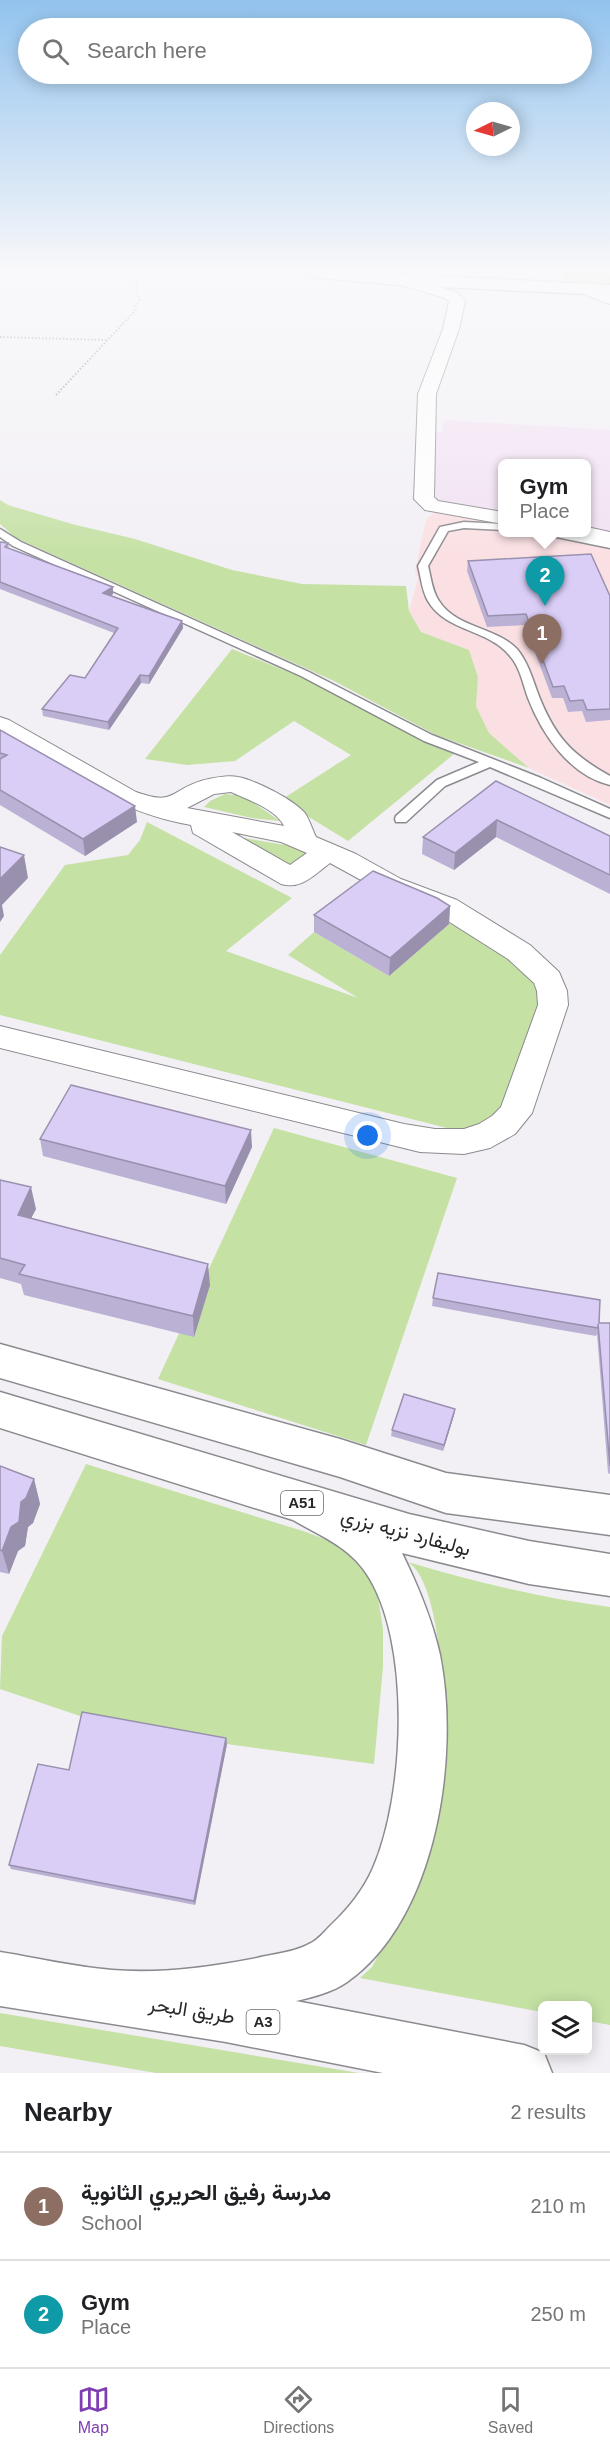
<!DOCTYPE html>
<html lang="en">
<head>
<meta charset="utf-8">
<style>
	body { margin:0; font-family:Arial,Vazirmatn,sans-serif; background:#f6f6f6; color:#202124 }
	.controls { position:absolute; right:18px; bottom:18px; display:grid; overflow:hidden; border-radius:9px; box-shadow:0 3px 15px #0003 }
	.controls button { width:54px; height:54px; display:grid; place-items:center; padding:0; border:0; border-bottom:2px solid #e0e0e0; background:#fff; color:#202124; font:30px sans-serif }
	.compass { position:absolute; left:466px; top:102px; width:54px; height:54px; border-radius:50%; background:#fff; box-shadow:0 3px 15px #0003; rotate:265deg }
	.you { position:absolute; left:368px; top:1136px; width:21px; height:21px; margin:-15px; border:4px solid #fff; border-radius:50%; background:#1a73e8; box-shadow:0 0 0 9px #1a73e833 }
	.badge { display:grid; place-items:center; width:39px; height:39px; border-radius:50%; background:#7e3db1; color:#fff; font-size:20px; font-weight:700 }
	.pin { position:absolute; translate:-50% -50px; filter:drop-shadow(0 2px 3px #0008) }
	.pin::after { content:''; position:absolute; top:32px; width:21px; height:18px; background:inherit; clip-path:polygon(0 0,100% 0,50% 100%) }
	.popup { position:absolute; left:498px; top:459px; width:93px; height:78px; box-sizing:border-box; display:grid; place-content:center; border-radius:9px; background:#fff; filter:drop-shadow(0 2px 4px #0005); font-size:20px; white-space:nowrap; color:#757577 }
	.popup b { font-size:22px; color:#202124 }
	.popup::after { content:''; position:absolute; left:50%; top:100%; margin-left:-12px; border:12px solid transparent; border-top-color:#fff }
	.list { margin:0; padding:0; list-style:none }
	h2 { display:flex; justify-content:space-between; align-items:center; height:78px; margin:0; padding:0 24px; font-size:26px }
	h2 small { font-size:20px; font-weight:400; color:#757577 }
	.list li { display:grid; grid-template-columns:39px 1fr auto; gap:18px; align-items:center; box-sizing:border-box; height:108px; padding:0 24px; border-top:2px solid #e0e0e0 }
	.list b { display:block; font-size:22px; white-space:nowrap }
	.list p { margin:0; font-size:20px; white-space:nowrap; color:#757577 }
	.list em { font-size:20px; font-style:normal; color:#757577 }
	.icon { flex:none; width:33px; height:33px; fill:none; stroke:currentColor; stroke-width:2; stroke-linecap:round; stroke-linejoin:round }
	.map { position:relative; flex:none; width:610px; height:2073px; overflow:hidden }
	.search { position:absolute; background:#fff; box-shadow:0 3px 15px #0003; left:18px; right:18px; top:18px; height:66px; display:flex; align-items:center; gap:15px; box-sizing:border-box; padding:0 21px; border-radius:33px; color:#757577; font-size:22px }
	.sheet { height:294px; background:#fff }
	nav { display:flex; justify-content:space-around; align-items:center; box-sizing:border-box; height:84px; border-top:2px solid #e0e0e0; background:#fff; font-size:16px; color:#757577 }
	nav a { display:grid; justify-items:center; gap:3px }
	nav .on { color:#7e3db1 }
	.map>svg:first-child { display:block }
	.industrial { fill:#f2e1f3 }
	.education { fill:#fbe0e3 }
	.green { fill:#c5e1a4 }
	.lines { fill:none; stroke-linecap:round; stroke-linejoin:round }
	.service-casing { stroke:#8b8a8e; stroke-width:3 }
	.minor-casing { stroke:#8b8a8e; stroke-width:2 }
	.tertiary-casing { stroke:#8b8a8e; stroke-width:3 }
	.trunk-casing { stroke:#8b8a8e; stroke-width:3 }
	.path { stroke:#8d8c8f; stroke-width:2; stroke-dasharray:1.5 2; stroke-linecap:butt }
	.service { fill:#fff; fill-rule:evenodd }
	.minor { fill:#fff; fill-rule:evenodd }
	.tertiary { fill:#fff; fill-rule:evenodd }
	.trunk { fill:#fff; fill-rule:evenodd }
	.wall { fill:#bbb1d4 }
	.shaded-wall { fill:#9990ad }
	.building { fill:#dacef7; stroke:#9990ad; stroke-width:1.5 }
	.labels { text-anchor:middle; stroke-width:5; stroke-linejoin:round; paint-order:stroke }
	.shield { fill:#fff; stroke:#686869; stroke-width:1.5 }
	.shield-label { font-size:15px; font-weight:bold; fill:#282729 }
	.near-street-label { font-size:20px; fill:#282729; stroke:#fff }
</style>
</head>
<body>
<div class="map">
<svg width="610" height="2073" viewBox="0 0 610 2073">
	<rect width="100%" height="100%" fill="#f2f0f5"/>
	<path class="industrial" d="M444,420L610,430V532L587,528V464H503V514L436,503L432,432H442Z"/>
	<path class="education" d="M438,510L503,522V532L561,533L610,541V805L529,768L489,733L476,706L478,677L469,650L421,632L409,611L418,579L415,571L426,519Z"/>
	<path class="green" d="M563,272H610V287L563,281Z
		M0,500L8,505L72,524L135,539L232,570L302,584L406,586L409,611L421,632L469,650L478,677L476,706L489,733L529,768L436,735L334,681L16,538L0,524Z
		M232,649L313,682L454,754L348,841L281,800L351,755L294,721L235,761L187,765L145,759Z
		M225,794L244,796L280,821L252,818L204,807L210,801Z
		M147,822L292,898L226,951L358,998L288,955L314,932L389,976L450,923L525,966L544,1001L506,1111L475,1131L447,1128L0,1015V955L65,865L128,855L140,840Z
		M226,835L308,849L311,850L292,868Z
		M274,1128L457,1178L366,1445L158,1379Z
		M86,1464L306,1532L347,1548L364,1569L378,1597L383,1629V1667L374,1764L227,1744L83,1717L0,1689L2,1636Z
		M408,1562C475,1582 541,1598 610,1607V2025L588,2021V2006H542V2012L360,1978L372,1967L391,1931L443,1700C442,1668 436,1580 408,1562Z
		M0,2013L359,2073H156L0,2046Z"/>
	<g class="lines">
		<defs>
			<path id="service" d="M464,522L503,524V530L464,528L448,531L428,566C431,577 432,591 439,601C456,628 496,627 517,649C527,661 532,677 537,691C553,734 570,754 610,776V785C569,775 542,734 528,698C523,684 520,667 510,656C489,629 446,632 428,601C422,591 421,577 418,566L440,527Z
				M0,529L21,542L309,672L432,735L541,778L610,809V818L490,767L445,786L406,822H396L395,819L396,816L437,780L479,762L424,741L301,676L13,546L0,537Z
				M532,532H557L610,542V548Z"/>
			<path id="minor" d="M400,275L457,292L465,301L459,329L436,394L434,497L438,501L503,512V524L425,510L414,499L418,394L443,329L449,302L445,298L394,283L392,280L394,277Z
				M590,283L610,293V304L588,296L582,288Z
				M587,527L610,532V544L573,536L570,532H587Z
				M0,717L9,720L136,792C175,806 169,791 201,781C211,778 228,775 238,777C255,780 292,799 304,812C309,818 312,829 316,837L356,854L401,879L457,900L530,945L559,972L567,991L568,1005L532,1113L515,1134L490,1148L464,1154L420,1152L0,1048V1026L404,1124L435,1129H464L479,1124L492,1116L501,1107L538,1005L537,991L534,983L508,959L437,914L381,891L330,863C314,875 301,890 281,884L193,833L191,825C120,813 60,772 0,736ZM231,792C248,800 276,809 284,826L187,808L214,794ZM232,832L281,842L307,853L290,865Z"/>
			<path id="tertiary" d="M302,272H361L610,285V295L400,285L310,277Z"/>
			<path id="trunk" d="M0,1344L340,1439L446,1473L610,1495V1535L446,1513L340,1477L0,1378Z
				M0,1392L409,1514L529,1541L610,1554V1596L529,1584L402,1553C418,1586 432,1619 440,1655C460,1756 437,1919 347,1982C333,1992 313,1997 296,2001L524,2045L544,2053L552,2073H383L226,2042L0,2006V1952C37,1958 75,1967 112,1970C159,1974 211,1967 257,1958C273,1954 295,1952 309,1944C317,1941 324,1932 330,1926C347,1910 363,1891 373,1868C405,1795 412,1641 366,1573C349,1547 319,1535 293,1520L0,1428Z"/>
		</defs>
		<use href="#service" class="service-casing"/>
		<use href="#minor" class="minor-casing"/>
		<use href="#tertiary" class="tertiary-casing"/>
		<use href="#trunk" class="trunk-casing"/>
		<path class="path" d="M0,337L106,340
			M56,395L133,313L139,300L134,272"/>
		<use href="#service" class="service"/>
		<use href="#minor" class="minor"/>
		<use href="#tertiary" class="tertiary"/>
		<use href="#trunk" class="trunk"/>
	</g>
	<path class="wall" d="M0,542L8,543L9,548L113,587V594L111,596L182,621L183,628L149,684L141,683L109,730L43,716L42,709L85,678L114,633L0,589Z
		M468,561L610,596V720L586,722L582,711L568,712L563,698H552L525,625L487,627L467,571Z
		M0,730L137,822L85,856L0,805Z
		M496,781L610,836V894L496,837L454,870L422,854L423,837Z
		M450,906L449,924L389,976L314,932V915Z
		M40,1139L252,1147L226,1204L43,1156Z
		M0,1180L36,1209L31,1218L210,1285L194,1337L24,1295L21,1284L0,1278Z
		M433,1298L599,1323H610V1474L608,1473L597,1334L596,1336L555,1329L432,1306Z
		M455,1409L454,1415L443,1451L391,1436L392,1430Z
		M0,1466L34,1479L40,1504L33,1523L28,1527L25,1546L18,1551L9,1574L0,1572Z
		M226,1738L227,1744L195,1905L11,1869L9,1865L69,1770Z"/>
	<path class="shaded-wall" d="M113,587V594L104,600L103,593Z
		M182,621L183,628L149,684V676Z
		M140,675L141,683L109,730L108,722Z
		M135,806L137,822L85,856L83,839Z
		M497,820L496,837L454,870L455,853Z
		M24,855L28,878L2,905L4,916L0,922V879Z
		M450,906L449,924L389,976L390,958Z
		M251,1130L252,1147L226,1204L225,1186Z
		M31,1187L36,1209L22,1236L18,1215Z
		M208,1264L210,1285L194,1337L193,1316Z
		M455,1409L454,1415L443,1451L444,1445Z
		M34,1479L40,1504L33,1523L28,1527L25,1546L18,1551L9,1574L2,1551L21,1502Z
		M226,1738L227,1744L195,1905L194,1901Z"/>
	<path class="building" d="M0,542L8,543L5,547L113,587L103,593L182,621L149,676L140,675L108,722L42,709L70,675L85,678L118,628L0,582Z
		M591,554L610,596V709L587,710L583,700L570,701L564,686L553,687L526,614L488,616L468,561Z
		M0,730L135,806L83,839L0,790V759L7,755L0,753Z
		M496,781L610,836V875L497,820L455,853L423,837Z
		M0,847L24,855L0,879Z
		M373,871L437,898L450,906L390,958L314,915Z
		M71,1085L251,1130L225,1186L40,1139Z
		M0,1180L31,1187L18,1215L208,1264L193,1316L19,1274L25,1265L0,1258Z
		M438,1273L600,1300L599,1323H610V1466L598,1324V1328L557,1321L433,1298Z
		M404,1394L455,1409L444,1445L392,1430Z
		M0,1466L34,1479L26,1498L21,1502L19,1522L11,1527L2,1551L0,1550Z
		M82,1712L226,1738L194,1901L9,1865L38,1764L69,1770Z"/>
	<linearGradient id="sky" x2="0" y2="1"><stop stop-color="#92c3ee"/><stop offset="0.48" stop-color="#f9f8fa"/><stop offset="1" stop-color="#f9f8fa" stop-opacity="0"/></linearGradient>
	<rect width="610" height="562" fill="url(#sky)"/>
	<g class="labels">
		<g class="shield">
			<rect x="281" y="1491" width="42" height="24" rx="4.5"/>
			<rect x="246.5" y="2010" width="33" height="24" rx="4.5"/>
		</g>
		<g class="shield-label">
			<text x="302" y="1508">A51</text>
			<text x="263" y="2027">A3</text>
		</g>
		<g class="near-street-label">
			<text transform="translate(406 1532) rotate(15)" y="7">بوليفارد نزيه بزري</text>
			<text transform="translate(192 2010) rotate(9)" y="7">طريق البحر</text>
		</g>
	</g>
</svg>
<div class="controls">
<button><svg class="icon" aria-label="layers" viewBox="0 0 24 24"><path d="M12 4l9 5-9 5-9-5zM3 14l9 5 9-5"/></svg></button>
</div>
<svg class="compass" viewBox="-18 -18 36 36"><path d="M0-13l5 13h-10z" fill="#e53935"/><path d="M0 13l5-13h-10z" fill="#757577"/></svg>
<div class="you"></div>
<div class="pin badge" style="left:542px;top:664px;background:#8d6e63">1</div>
<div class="pin badge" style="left:545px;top:606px;background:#0f9aa8">2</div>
<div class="popup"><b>Gym</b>Place</div>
<div class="search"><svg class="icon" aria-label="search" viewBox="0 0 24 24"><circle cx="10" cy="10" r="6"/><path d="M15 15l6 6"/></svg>Search here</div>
</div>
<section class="sheet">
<h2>Nearby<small>2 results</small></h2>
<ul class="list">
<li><span class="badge" style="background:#8d6e63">1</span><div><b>مدرسة رفيق الحريري الثانوية</b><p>School</p></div><em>210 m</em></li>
<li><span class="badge" style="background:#0f9aa8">2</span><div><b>Gym</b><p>Place</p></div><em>250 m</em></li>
</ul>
</section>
<nav>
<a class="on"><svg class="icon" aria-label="map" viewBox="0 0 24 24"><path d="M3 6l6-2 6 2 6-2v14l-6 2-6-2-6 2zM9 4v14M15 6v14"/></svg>Map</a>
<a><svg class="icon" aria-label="directions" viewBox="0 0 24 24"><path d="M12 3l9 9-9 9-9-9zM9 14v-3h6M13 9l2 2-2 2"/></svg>Directions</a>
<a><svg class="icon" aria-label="saved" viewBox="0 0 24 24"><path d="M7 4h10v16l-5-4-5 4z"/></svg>Saved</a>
</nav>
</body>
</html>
